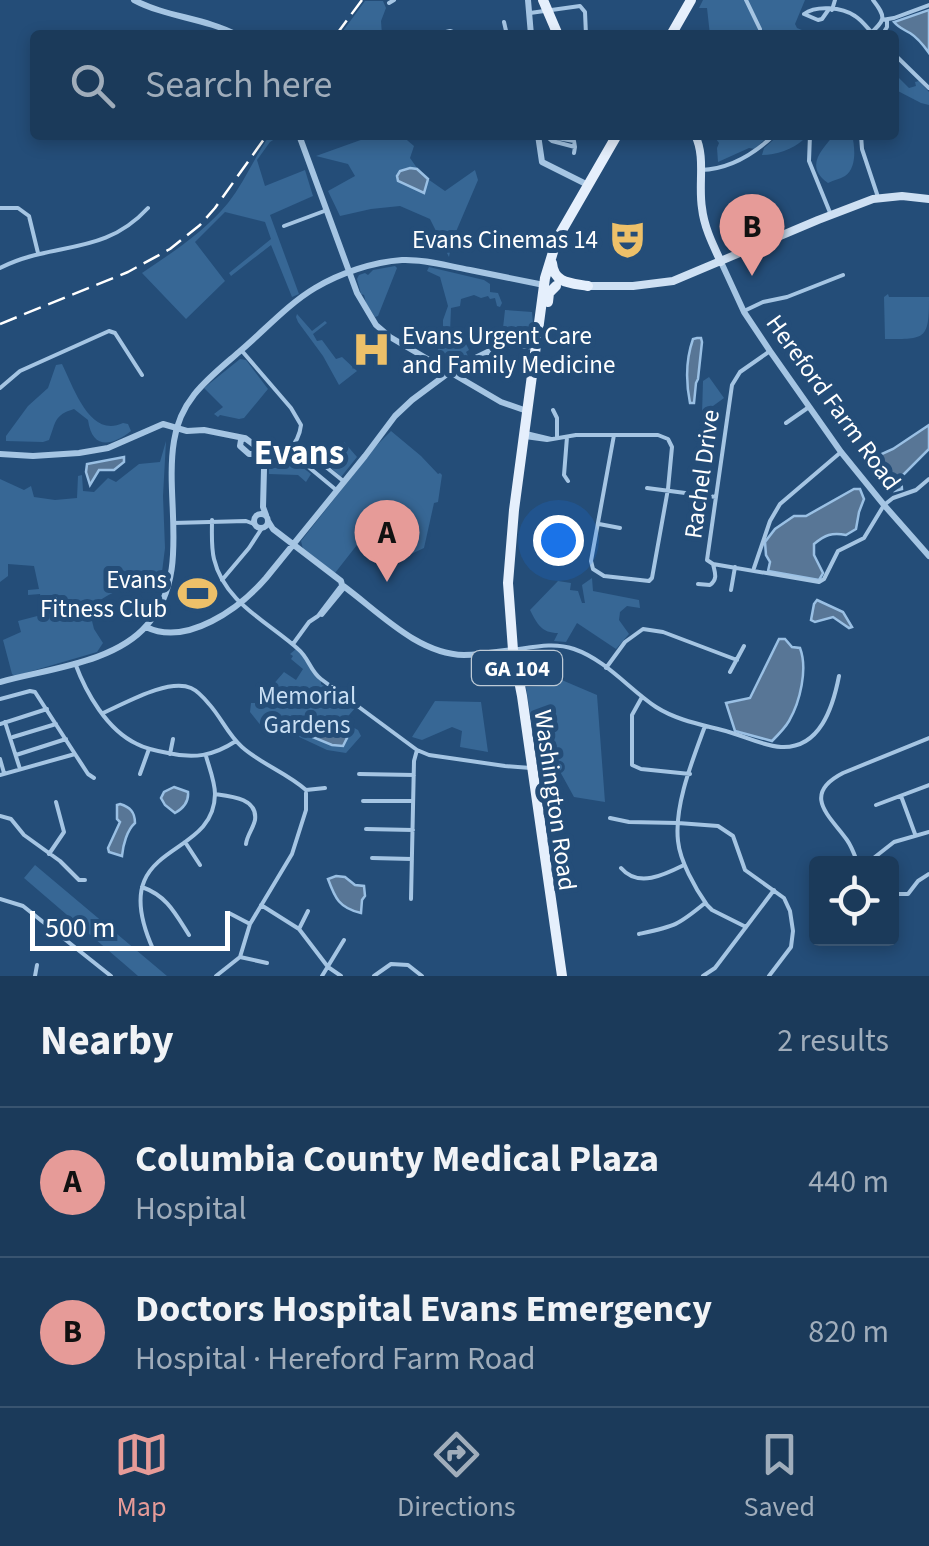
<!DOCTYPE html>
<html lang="en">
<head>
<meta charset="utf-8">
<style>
	body { margin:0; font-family:"Source Sans 3",sans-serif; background:#284563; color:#f1f3f6 }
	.controls { position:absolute; right:30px; bottom:30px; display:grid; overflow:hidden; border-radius:10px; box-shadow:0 5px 15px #0003 }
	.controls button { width:90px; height:90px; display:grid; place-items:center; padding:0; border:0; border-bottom:2px solid #395470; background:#1b3a5a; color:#f1f3f6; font:50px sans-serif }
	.scale { position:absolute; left:30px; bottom:25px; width:200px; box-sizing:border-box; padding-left:10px; border:5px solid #fff; border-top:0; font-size:28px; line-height:35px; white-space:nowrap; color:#fff; -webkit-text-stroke:8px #244d78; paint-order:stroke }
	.you { position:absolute; left:558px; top:540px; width:35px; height:35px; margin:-25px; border:8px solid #fff; border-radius:50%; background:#1a73e8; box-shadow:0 0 0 15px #1a73e833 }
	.badge { display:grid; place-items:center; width:65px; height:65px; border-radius:50%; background:#e69b98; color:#111; font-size:32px; font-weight:700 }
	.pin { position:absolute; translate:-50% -82px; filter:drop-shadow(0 2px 5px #0008) }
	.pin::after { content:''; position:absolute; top:52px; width:35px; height:30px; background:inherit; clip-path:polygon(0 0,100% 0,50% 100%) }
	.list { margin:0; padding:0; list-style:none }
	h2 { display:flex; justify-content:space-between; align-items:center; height:130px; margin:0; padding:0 40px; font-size:42px }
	h2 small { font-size:32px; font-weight:400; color:#a0adbb }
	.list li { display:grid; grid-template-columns:65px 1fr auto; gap:30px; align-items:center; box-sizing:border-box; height:150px; padding:0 40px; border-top:2px solid #395470 }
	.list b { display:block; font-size:38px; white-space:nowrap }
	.list p { margin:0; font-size:32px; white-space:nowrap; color:#a0adbb }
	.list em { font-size:32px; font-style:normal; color:#a0adbb }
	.icon { flex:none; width:55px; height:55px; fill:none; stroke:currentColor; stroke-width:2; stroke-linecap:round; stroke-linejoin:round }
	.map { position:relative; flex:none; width:929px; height:976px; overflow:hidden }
	.search { position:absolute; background:#1b3a5a; box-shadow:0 5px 15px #0003; left:30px; right:30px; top:30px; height:110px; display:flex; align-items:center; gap:25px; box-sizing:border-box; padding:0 35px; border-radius:10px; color:#a0adbb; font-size:38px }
	.sheet { height:430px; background:#1b3a5a }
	nav { display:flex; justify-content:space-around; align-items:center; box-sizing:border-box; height:140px; border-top:2px solid #395470; background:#1b3a5a; font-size:28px; color:#a0adbb }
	nav a { display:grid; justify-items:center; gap:5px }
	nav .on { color:#e69b98 }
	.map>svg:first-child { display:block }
	.green { fill:#376795 }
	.water { fill:#587696; stroke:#9ac0e4; stroke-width:2.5 }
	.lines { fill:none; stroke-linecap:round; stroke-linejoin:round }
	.minor { stroke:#a5c5e3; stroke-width:4 }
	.tertiary { stroke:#a5c5e3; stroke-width:6 }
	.secondary { stroke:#cee0f3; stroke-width:8 }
	.primary { stroke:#e5effc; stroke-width:10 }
	.rail { stroke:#fff; stroke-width:2.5; stroke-dasharray:18 8; stroke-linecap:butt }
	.labels { text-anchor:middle; stroke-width:10; stroke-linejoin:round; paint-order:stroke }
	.shield { fill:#244d78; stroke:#bdcad6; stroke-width:2.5 }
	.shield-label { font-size:22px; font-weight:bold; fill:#fff }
	.poi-label { font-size:25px; fill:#fff; stroke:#244d78; text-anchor:end }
	.street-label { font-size:25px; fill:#fff; stroke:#244d78 }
	.park-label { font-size:25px; fill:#c8def3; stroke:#244d78 }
	.district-label { font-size:35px; font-weight:bold; fill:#fff; stroke:#244d78 }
</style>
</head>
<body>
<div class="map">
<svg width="929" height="976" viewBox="0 0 929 976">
	<rect width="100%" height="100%" fill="#244d78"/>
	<path class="green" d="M703,0H805L795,24L797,28L814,35H710L707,8H699Z
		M365,1H383L386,8L381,21L382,35H340Z
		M894,73L909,88L916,86L915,82L919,81L929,92V105L921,103L894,89Z
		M270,135H281L270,142L257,160L265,186L305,170L313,196L270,215L299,294L292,297L271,245L231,276L229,273L271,239L265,222L225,212L195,242L225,281L186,319L142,273C173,252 204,232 228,203C244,183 255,156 270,135Z
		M369,135H401L414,146L410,158L422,175L445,191L475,170L478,180L452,241L449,257L430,219L400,206L371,209L340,216L328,191L355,176L348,164L316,156L369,137Z
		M713,135H769L755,149L749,148L718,162L717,148L719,143Z
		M779,135H803V140C793,149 776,155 762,155L764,148Z
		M834,135H852C855,147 857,168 845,176C840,179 834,180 828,183C804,166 822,150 834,135Z
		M395,266L397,268L378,316L375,317L366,303L364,295L361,294L357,279L359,275L365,273L368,275L373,270Z
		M429,267L484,280L490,284V292L498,293L502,303L500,307L497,306L495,298L490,299L488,296L481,298L474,295L461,299L460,306L451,308L450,333L461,334L469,350L466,352L468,356L448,367L433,360V357L446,337L443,335V320L448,306L440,277L427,271Z
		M888,294L889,297H929C929,340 926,339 885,339L884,297Z
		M505,310L532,312L533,323L529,342H505L502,337Z
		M297,314L312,331L325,321L327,323L313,334L317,341L322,340L336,359L342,357L357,371L339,385L323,356L298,322L296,317Z
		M240,359L246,360L268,389L244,418L239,419L220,415L218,417L214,414L223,407L204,388Z
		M62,364C74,388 90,439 123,423L128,424L131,431C112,446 92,450 88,420L74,409C54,415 56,422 49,440L43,442L6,441V436L28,406L48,388L56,365Z
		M709,377L724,398L702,414L703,381Z
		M391,431L421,456L438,474L440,473L442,475L438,502L434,503L424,548L407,556C394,546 381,534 364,536L335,573L303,549L301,541L376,446Z
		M166,441L163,496L165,548L160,588C126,588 116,586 89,609L94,629L103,643L97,652L15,676L12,674L3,640L21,632L18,621L45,614L40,594L28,595V590L39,589L34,566L8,564V576L0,582V479L24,490L31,486L34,497L55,500L77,498L78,476L82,475L83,491L94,492L108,478L116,482L139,464L160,462Z
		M344,442L357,457L341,477L327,464L343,450Z
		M288,456L311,474L306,482L298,475L269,474V469L279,467Z
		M592,578L593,591L639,600L640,608L627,606L620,612L619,620L629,634L616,649L577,623L566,642L554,641L558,633C542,633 537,624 530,610L558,581L571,583L570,590L578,591L582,603H585L582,585Z
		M296,649C307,659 310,671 321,681V684L356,707L343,722L358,730L361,736L346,753L327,750L280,728L262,727L250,712L251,703H257L284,672L296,680L303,669L291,659L293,656L290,654Z
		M550,675L597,695L605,802L574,797L557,766L538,763L526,687L547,686Z
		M435,701L481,702L488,752L460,747L462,731L452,727L422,740L412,737Z
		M35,865L167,976H138L130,969L24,878Z"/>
	<path class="water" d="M929,10V53C924,46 918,38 910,33C903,29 899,28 894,22Z
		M410,168L417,169L428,179L424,193L398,181L397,176L400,171Z
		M697,338H701L702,342L698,379L696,383L694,403H690C686,383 686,359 693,339Z
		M929,425V449L901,477L902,489L894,491L871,464L873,458L893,449Z
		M124,457V462L114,470H99L90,485L86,472L87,464Z
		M854,489H860L864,499L859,512L856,529L846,535C832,532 825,535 814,544V555L823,573L819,580L768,571L770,562L766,555L765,542L775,529L794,516H806Z
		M817,600L843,612L852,627L849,628L833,617L815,622L811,620L814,604Z
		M779,639H785L792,647L800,648C808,669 800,702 789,721C785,728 778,735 772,741L735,731L726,703L750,698Z
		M311,720L341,732L347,738L343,746L332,745L305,734L302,732L303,723Z
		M174,787L188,792C189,802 184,808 175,813L165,805L161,798L164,792Z
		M120,804C130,807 135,812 135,823C127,830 123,845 122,856L109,852L108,848L120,822L117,819V805Z
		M336,876L345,877L355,885L364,886L365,896L362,900L361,913C339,908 335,898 328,879Z"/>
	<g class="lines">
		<path class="minor" d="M746,0L760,29
			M389,3L394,0
			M829,9L822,19L818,20L804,14C816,5 842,7 855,16C862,20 868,29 874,35
			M832,10L835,0
			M530,13L580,6L585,12L586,35
			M882,20L894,18L929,5
			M504,22L507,35
			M413,35L424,32L429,35
			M434,35L450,31L461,35
			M869,35C885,20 887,18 873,0
			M882,35L887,27V21
			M894,54L929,88
			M810,135L809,161L831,215
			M861,135L862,149L878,197
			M546,136L574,141L575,147
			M538,137L546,136L552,141L575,147L574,153
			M701,170C729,169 754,154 774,135
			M0,208H18L29,216L38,253
			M284,226L327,210
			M0,268C53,241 103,257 148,208
			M744,311L763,302L787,297L843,275
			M242,351L291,408L301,425C299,444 282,462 263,465
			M770,351L740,372L732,385L707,560L713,564L819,582L824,579L838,551L864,538L884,505L893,498L916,490L929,479
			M0,388L20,371L109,331L115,333L142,375
			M553,410L557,418V438
			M786,423L809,407
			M526,433L551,439
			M525,437L547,440L576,435H658L668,439L672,447L668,489L652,578L649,581L604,576L593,569L591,561L614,435
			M567,437L564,475L568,481
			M295,442L342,480
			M288,450L335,489
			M647,488L716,497
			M212,520C212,533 211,547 214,559C224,602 268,622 298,649C309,658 310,671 321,679L417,750L429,755L505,766L531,768
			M173,523L246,521L254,524
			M599,524L620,528
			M754,568L770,521L780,504L841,452
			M222,580L249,548L262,528
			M698,584L710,585C718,579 715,573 713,564
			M731,590L735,567
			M320,614L322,615L345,587
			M293,644L309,622L318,616L340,587
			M513,650C534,647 554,642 574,649C606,660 629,689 656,707C678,721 704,725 729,732C746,737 764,746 781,747C820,749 833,707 839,676
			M75,663C86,693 107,730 137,744C146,749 157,751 168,753C194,759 213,756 236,741
			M606,668L625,642L643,629L663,632L737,660
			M730,672L744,646
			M642,697L632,715V765L641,769L690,774
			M0,699L30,691L35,692L75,754L0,775
			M103,713C124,704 168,678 191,688C198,691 204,698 209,704C221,717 228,735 242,747C261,764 287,773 306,790
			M5,722L20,769
			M0,724L47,709
			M705,726C693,759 674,805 678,841C680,861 695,888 707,905L712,910L746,927
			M13,737L56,724
			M75,754L88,774L94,778
			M170,754L173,739
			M16,755L66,739
			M0,759L4,773
			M140,774L149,749
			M359,774L414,775
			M306,790L325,788
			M215,794C230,796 258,798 255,820C253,829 247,835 246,844
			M901,796L915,834
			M363,801H413
			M876,805L929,785
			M0,816L11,819L24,835L60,861L79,880H85
			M610,818L629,822L678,823L718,826L733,836L745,870L784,898L790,911L793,931L791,947L769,976
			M366,829L413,830
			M185,842L200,865
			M49,854L64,832L56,802
			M372,858L412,859
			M858,864C855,856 852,847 847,840C831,817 800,795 843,773L929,738
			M866,864L894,842L929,832
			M621,868C638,888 664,875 684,865
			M142,887C167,896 175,913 189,935
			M892,894H908L918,881L929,874
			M0,899L23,906L111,976
			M411,899L414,761L417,750
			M261,905L299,929L328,967L341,976
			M229,913L250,924
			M299,929L308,911
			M639,934C675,926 677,926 705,903
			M153,949C104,839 214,863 215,794C215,782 209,767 206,756
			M240,957L267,963
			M35,976L37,965
			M216,976L240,957L250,924L292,854L306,810V793
			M322,976L344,940
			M374,976L391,964L408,965L422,976
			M703,976L715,968L774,890"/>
		<path class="tertiary" d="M134,0C166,17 205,18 237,35
			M528,0L531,35
			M299,135L357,293L376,325L390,337L501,402L527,411
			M538,135L542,162L588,185
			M721,262L744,312L770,351L841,452L884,505L929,556
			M245,438L257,447L255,454H249L240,446L241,440Z
			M258,449L264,469L263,507L266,515
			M0,454L33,456L79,453L108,448L163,424L187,431L204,430L244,438
			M254 521a7 7 0 1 1 14 0a7 7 0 1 1-14 0Z
			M268,521L273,529L341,581L342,585C378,611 417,654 464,655C480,655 497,652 512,650
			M146,627C187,647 240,608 266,578L365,456L395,416L412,400L455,368L496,348L514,344L535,347
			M0,682C46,669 115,663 147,625C192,574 164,502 174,441C180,399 209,378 239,352C264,331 288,304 315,288C340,273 373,262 402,260C425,259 447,266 470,270C494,275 519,280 544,285"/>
		<path class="secondary" d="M695,135C706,157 698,184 702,208C704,227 713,245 721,262
			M585,286H633L673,281L818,220L873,199L902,196L929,199"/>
		<path class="primary" d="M543,0L558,35
			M671,35L691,0
			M552,263C554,284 571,283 588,286
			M548,302L549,293L556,286
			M562,976L522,696L513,650L508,583L514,510L545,278L557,239L617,135"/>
		<path class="rail" d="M336,35L362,0
			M0,324L128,272L170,249L200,225L215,208L267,135"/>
	</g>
	<defs>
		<symbol id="theatre-bare" viewBox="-9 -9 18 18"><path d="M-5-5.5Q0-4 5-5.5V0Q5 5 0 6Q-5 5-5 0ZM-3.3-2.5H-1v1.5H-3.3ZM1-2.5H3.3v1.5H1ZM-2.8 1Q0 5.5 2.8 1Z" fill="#edc069" stroke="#244d78" stroke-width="2.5" paint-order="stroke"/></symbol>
		<symbol id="hospital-bare" viewBox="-9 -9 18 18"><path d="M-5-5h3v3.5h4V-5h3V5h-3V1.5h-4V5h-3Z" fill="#edc069" stroke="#244d78" stroke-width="2.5" paint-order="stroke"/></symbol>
		<symbol id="stadium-bare" viewBox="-9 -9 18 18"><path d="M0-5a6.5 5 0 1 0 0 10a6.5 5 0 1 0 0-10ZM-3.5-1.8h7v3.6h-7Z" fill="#edc069" stroke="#244d78" stroke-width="2.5" paint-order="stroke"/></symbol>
	</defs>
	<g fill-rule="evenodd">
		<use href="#theatre-bare" x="600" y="212" width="55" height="55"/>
		<use href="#hospital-bare" x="344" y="322" width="55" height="55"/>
		<use href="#stadium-bare" x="170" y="566" width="55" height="55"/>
	</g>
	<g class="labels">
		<rect class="shield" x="472" y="651" width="90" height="34" rx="8"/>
		<g class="shield-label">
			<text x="517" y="676">GA 104</text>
		</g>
		<g class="poi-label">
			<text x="598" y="248">Evans Cinemas 14</text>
			<text x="402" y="344" text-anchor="start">Evans Urgent Care<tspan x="402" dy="29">and Family Medicine</tspan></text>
			<text x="167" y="588">Evans<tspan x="167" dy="29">Fitness Club</tspan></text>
		</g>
		<g class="street-label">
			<text transform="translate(834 402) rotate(54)" y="9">Hereford Farm Road</text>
			<text transform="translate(701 474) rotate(-82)" y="9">Rachel Drive</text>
			<text transform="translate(556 800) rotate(82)" y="9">Washington Road</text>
		</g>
		<g class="park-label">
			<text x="307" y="704">Memorial<tspan x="307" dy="29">Gardens</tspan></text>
		</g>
		<g class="district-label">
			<text x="299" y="464">Evans</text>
		</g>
	</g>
</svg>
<div class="controls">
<button><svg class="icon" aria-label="locate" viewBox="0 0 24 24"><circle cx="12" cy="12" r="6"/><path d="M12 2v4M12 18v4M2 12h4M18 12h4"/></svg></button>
</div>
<div class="scale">500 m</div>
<div class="you"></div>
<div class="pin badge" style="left:387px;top:582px">A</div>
<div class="pin badge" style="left:752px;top:276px">B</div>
<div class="search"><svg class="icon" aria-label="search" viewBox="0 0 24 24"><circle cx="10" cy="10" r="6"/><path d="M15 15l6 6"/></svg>Search here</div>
</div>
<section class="sheet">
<h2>Nearby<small>2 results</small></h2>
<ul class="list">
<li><span class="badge">A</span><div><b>Columbia County Medical Plaza</b><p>Hospital</p></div><em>440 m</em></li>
<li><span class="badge">B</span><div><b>Doctors Hospital Evans Emergency</b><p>Hospital · Hereford Farm Road</p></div><em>820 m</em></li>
</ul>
</section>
<nav>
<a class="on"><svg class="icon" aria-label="map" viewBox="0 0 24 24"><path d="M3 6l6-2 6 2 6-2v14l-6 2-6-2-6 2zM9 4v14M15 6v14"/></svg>Map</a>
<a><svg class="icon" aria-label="directions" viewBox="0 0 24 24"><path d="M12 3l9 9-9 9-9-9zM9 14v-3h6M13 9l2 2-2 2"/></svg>Directions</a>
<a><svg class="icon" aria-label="saved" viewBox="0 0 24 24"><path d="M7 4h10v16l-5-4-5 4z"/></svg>Saved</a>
</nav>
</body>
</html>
